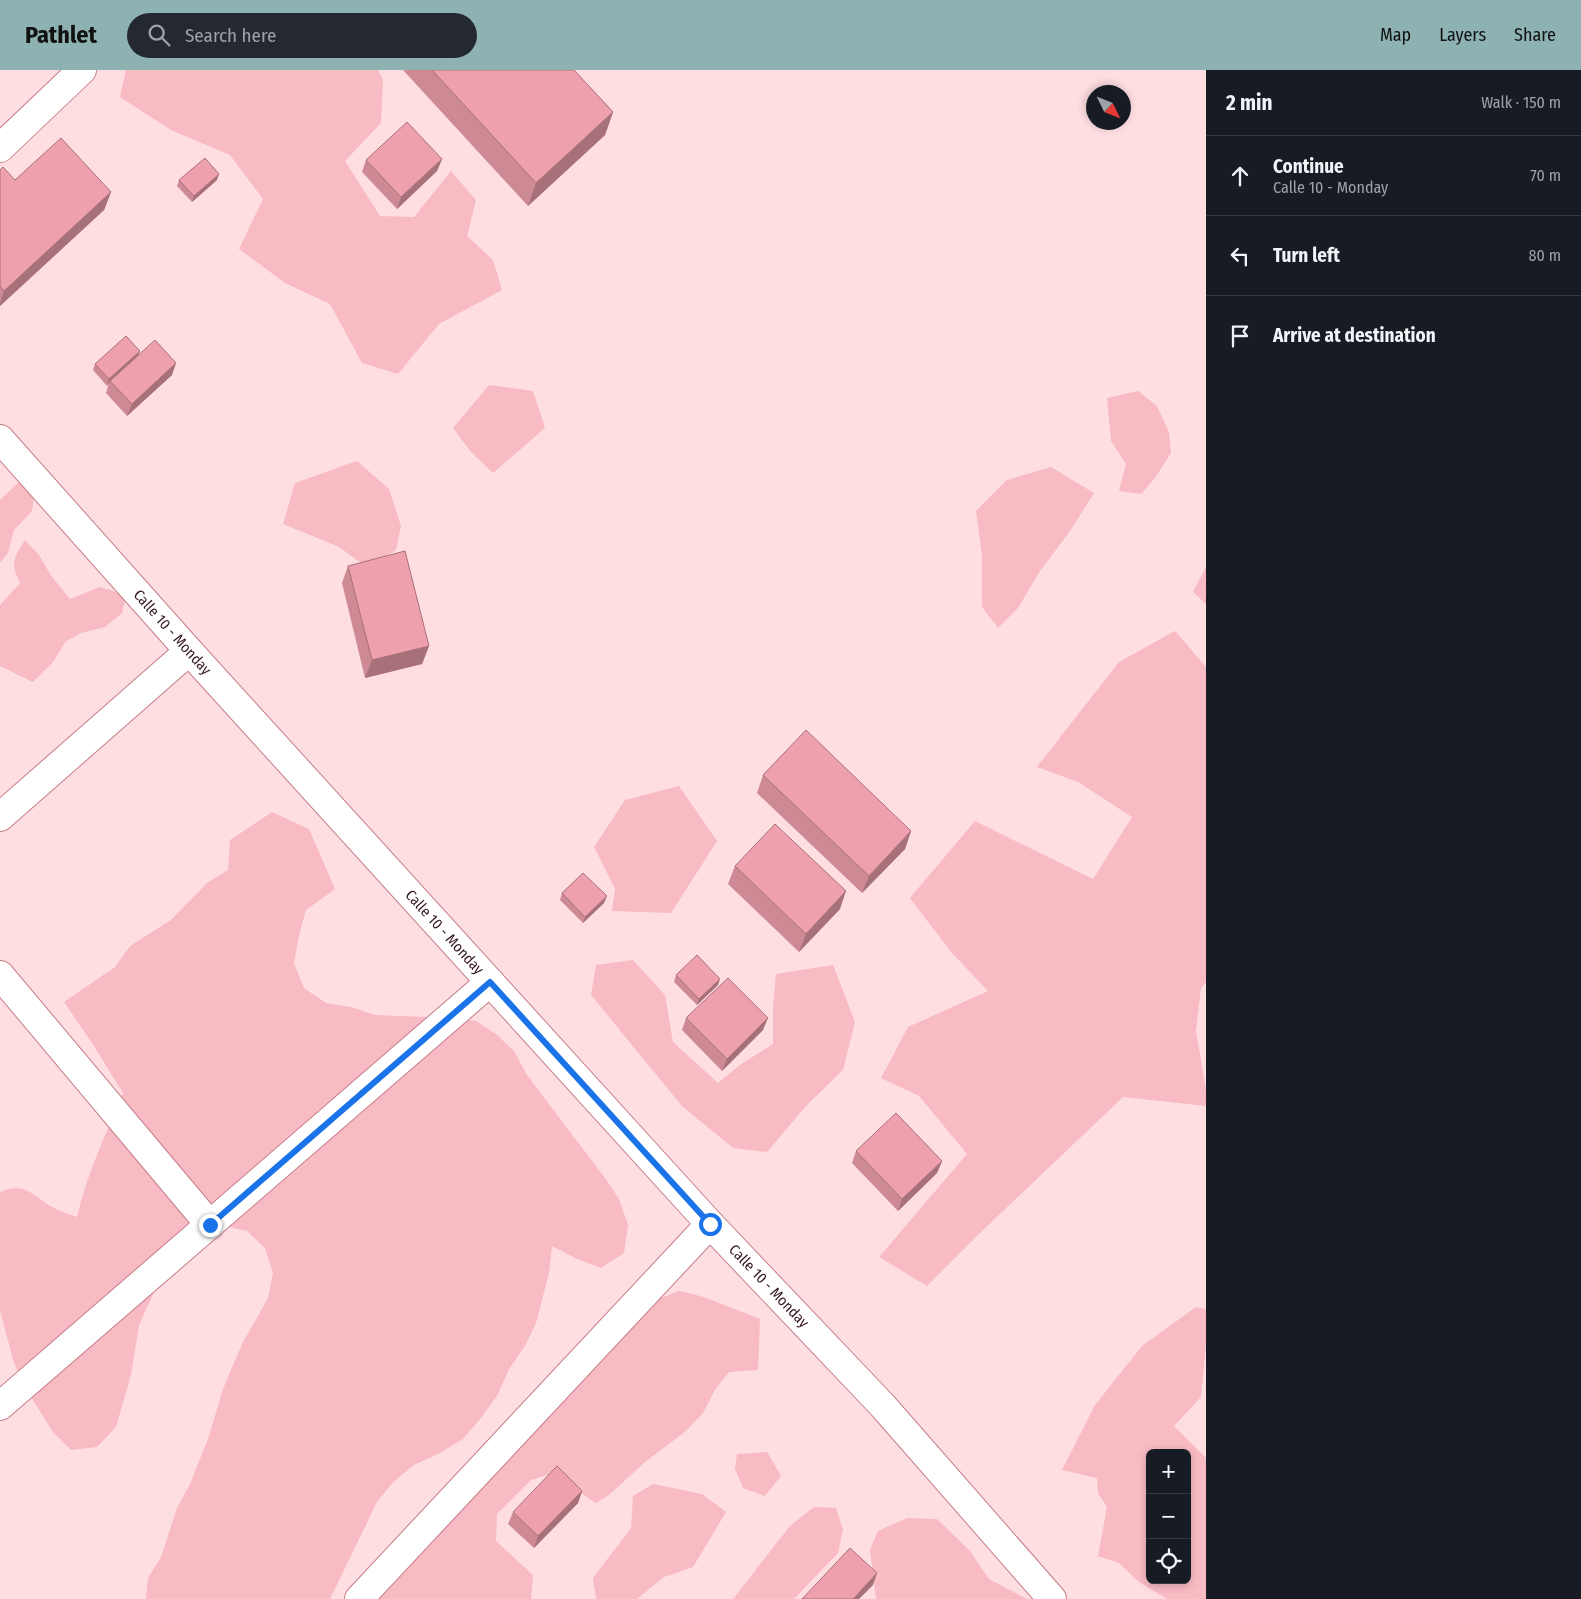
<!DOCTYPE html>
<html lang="en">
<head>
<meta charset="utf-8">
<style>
	body { margin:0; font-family:"Fira Sans Condensed",sans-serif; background:#242831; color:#f1f3f6 }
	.controls { position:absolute; right:15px; bottom:15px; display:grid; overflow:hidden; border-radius:8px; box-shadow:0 2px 8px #0003 }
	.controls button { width:45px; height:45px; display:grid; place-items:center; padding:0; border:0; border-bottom:1px solid #363941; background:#171b24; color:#f1f3f6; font:25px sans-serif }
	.compass { position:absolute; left:1086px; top:15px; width:45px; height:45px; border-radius:50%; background:#171b24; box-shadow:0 2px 8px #0003; rotate:133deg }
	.stop { position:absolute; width:15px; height:15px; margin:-11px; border:4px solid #1a73e8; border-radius:50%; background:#fff }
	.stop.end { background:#1a73e8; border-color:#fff; box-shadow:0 1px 5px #0008 }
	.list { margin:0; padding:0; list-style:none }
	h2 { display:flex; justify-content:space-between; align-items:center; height:65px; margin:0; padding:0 20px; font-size:21px }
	h2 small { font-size:16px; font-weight:400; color:#9ea1a6 }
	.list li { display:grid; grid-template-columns:32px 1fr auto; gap:15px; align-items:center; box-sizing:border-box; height:80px; padding:0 20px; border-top:1px solid #363941 }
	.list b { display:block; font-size:19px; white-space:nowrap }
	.list p { margin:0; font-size:16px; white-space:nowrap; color:#9ea1a6 }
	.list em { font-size:16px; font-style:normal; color:#9ea1a6 }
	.icon { flex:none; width:28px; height:28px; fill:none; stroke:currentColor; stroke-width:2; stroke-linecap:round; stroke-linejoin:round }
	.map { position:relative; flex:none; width:1206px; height:1529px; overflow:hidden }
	header { display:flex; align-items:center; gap:30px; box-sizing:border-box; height:70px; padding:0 25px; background:#8eb2b2; color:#111 }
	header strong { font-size:24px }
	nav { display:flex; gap:28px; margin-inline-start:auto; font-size:18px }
	.search { width:350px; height:45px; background:#242831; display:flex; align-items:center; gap:12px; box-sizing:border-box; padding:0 18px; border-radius:28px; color:#9ea1a6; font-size:19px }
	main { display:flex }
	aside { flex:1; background:#171b24 }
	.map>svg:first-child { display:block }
	.green { fill:#f8bac3; fill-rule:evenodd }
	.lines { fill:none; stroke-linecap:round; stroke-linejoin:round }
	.minor-casing { stroke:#c67d89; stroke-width:30 }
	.minor { stroke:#fff; stroke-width:28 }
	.wall { fill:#cd8a95 }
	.shaded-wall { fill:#a77179 }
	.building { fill:#eea1ad; stroke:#a77179 }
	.route { stroke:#1a73e8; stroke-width:6 }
	.labels { text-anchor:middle; stroke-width:5; stroke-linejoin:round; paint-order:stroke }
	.street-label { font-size:15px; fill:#35181e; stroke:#f4f5f4 }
</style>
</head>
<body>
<header>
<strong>Pathlet</strong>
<div class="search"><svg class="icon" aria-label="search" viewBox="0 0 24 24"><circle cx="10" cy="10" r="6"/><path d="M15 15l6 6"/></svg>Search here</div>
<nav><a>Map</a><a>Layers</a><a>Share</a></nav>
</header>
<main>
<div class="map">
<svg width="1206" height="1529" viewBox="0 0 1206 1529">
	<rect width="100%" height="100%" fill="#ffdee2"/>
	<path class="green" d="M126,0H378L383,10L381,53L345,91L380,146L414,147L451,101L476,130L467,166L493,190L502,220L439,254L398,304L362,293L330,234L285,213L239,179L263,129L230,85L171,60L120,27Z
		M489,315L533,321L545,358L493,403L471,382L453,358Z
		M1138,321L1157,336L1169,362L1171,383L1155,408L1141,424L1119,421L1126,394L1111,371L1107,328Z
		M357,391L389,419L401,456L396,480L368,498L339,477L283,454L295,413Z
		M1051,397L1094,423L1070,461L1040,501L1018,538L998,558L982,537V486L976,441L1007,410Z
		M19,412L34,426L32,441L14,460L8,483L0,493V430Z
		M25,470L39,485L52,507L70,529L100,517L126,525L122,543L105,557L81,563L66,571L53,592L33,612L0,596V535L20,513C10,493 14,487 25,470Z
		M1206,497V534L1193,522Z
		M1175,561L1206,597V912L1201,918L1196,961L1206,1020V1036L1123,1027L982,1161L927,1216L879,1187L967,1084L919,1026L881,1008L908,957L988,921L951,882L910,828L975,751L1093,809L1132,747L1078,712L1037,697L1119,592Z
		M679,716L717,771L671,843L612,841L615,819L594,777L625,730Z
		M272,742L309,759L335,819L306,840L299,865L294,893L304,918L326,933L351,937L375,945L451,948L476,951L496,964L514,981L527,1005L605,1108L619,1129L628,1155L624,1183L601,1198L577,1189L552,1176L549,1203L536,1253L525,1276L509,1299L498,1324L481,1348L463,1369L438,1384L414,1395L393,1412L377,1432L330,1529H146L148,1508L161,1487L177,1438L190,1414L208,1369L223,1319L243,1272L268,1228L273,1203L265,1178L247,1161L221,1155L161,1207L139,1255L131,1305L116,1357L97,1377L71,1380L53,1362L24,1316L14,1293L0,1241V1122C27,1111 33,1127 54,1138C61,1142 70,1144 77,1147C87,1103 106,1064 123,1023L92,973L64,932L115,897L130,876L171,850L207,813L228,800L230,770Z
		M633,890L665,925L673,972L718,1013L741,994L773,974V937L776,904L833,895L855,952L843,1000L806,1036L767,1082L733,1078L682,1036L591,925L596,895Z
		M679,1221L704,1227L760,1249L758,1300L729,1302L715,1320L703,1343L686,1361L645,1392L609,1425L596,1433L575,1419L557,1402L531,1410L497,1444L496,1471L533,1505L531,1529H378L409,1492L656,1230Z
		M1196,1237L1206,1239V1275L1201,1327L1174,1356L1206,1388V1529H1167L1139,1512L1119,1493L1098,1486L1107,1437L1098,1423L1097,1408L1062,1400L1095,1335L1142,1276ZM1150,1383H1187V1510H1150Z
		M767,1382L781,1406L765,1426L743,1418L735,1399L737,1384Z
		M653,1414L702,1424L726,1442L693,1497L664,1507L637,1529H596L593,1508L631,1458L633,1426Z
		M814,1437L836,1438L843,1460L838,1483L794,1529H733L790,1456Z
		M907,1448L937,1449L970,1481L989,1509L1027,1529H876L870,1480L878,1461Z"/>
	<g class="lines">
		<defs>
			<g id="minor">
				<path d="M0,78L82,0"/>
				<path id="s1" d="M0,369L189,581L710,1154L883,1336L1052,1529"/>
				<path d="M0,747L189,581"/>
				<path d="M0,905L210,1155"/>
				<path d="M0,1336L490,912"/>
				<path d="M359,1529L710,1154"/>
			</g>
		</defs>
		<use href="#minor" class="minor-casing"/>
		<use href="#minor" class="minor"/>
	</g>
	<path class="wall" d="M403,0H574L613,42L605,65L528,136Z
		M442,89L437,101L397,139L362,102L366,90Z
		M0,100L15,110L111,122L104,140L0,236Z
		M179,110H217L192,132L177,116Z
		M139,285L172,305L127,346L106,323L109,313L107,316L93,300L95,294Z
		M348,496L429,576L422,594L365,608L342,513Z
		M763,705L911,761L905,779L862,823L757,723Z
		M735,796L840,839L799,882L728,814Z
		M562,823L604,833L583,853L560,830Z
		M676,905L718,915L697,935L674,912Z
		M686,948L763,960L722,1001L682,960Z
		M856,1081L942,1091L937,1103L898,1141L852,1093Z
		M582,1421L578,1433L534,1478L508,1454L513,1442Z"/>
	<path class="shaded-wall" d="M613,42L605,65L528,136L536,113Z
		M442,89L437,101L397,139L401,127Z
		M219,104L217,110L192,132L194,126Z
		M111,122L104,140L0,236V233L4,221Z
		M140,281L138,287L110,311L109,313L107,316L109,309Z
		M176,293L172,305L127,346L132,334Z
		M429,576L422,594L365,608L372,590Z
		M911,761L905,779L862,823L869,806Z
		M846,821L840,839L799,882L806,864Z
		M607,826L604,833L583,853L585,847Z
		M720,909L718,915L697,935L699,929Z
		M768,948L763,960L722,1001L727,989Z
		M942,1091L937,1103L898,1141L902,1129Z
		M582,1421L578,1433L534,1478L538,1466Z
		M877,1503L873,1515L859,1529H853Z"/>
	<path class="building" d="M432,0H574L613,42L536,113Z
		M407,52L442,89L401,127L366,90Z
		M61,68L111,122L4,221L0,216V100L3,97L15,110Z
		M205,88L219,104L194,126L179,110Z
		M126,266L140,281L109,309L95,294Z
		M155,270L176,293L132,334L110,311Z
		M405,481L429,576L372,590L348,496Z
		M806,660L911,761L869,806L763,705Z
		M775,754L846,821L806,864L735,796Z
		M583,803L607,826L585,847L562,823Z
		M697,885L720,909L699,929L676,905Z
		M728,908L768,948L727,989L686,948Z
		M896,1043L942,1091L902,1129L856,1081Z
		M557,1396L582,1421L538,1466L513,1442Z
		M850,1478L877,1503L853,1529H802Z"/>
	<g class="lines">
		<path class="route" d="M210,1155L490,912L710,1154"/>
	</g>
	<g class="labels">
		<g class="street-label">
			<text dy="5" stroke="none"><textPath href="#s1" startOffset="259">Calle 10 - Monday</textPath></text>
			<text dy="5" stroke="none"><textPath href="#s1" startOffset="664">Calle 10 - Monday</textPath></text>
			<text dy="5" stroke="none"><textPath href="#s1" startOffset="1144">Calle 10 - Monday</textPath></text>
		</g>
	</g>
</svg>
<div class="controls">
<button>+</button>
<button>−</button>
<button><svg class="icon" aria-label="locate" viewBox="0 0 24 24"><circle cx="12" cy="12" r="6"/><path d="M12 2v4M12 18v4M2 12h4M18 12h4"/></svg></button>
</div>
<svg class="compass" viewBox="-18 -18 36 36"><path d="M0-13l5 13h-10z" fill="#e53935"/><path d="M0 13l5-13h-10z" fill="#9ea1a6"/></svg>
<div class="stop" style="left:710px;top:1154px"></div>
<div class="stop end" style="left:210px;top:1155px"></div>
</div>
<aside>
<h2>2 min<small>Walk · 150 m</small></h2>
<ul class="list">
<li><svg class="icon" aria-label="ahead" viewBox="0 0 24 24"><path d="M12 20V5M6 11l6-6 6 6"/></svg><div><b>Continue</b><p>Calle 10 - Monday</p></div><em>70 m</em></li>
<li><svg class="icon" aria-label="left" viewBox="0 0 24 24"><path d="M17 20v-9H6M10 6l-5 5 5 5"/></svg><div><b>Turn left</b></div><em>80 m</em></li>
<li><svg class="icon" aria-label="arrive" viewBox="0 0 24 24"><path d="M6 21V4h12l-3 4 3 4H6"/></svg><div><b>Arrive at destination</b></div></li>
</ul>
</aside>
</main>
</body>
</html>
